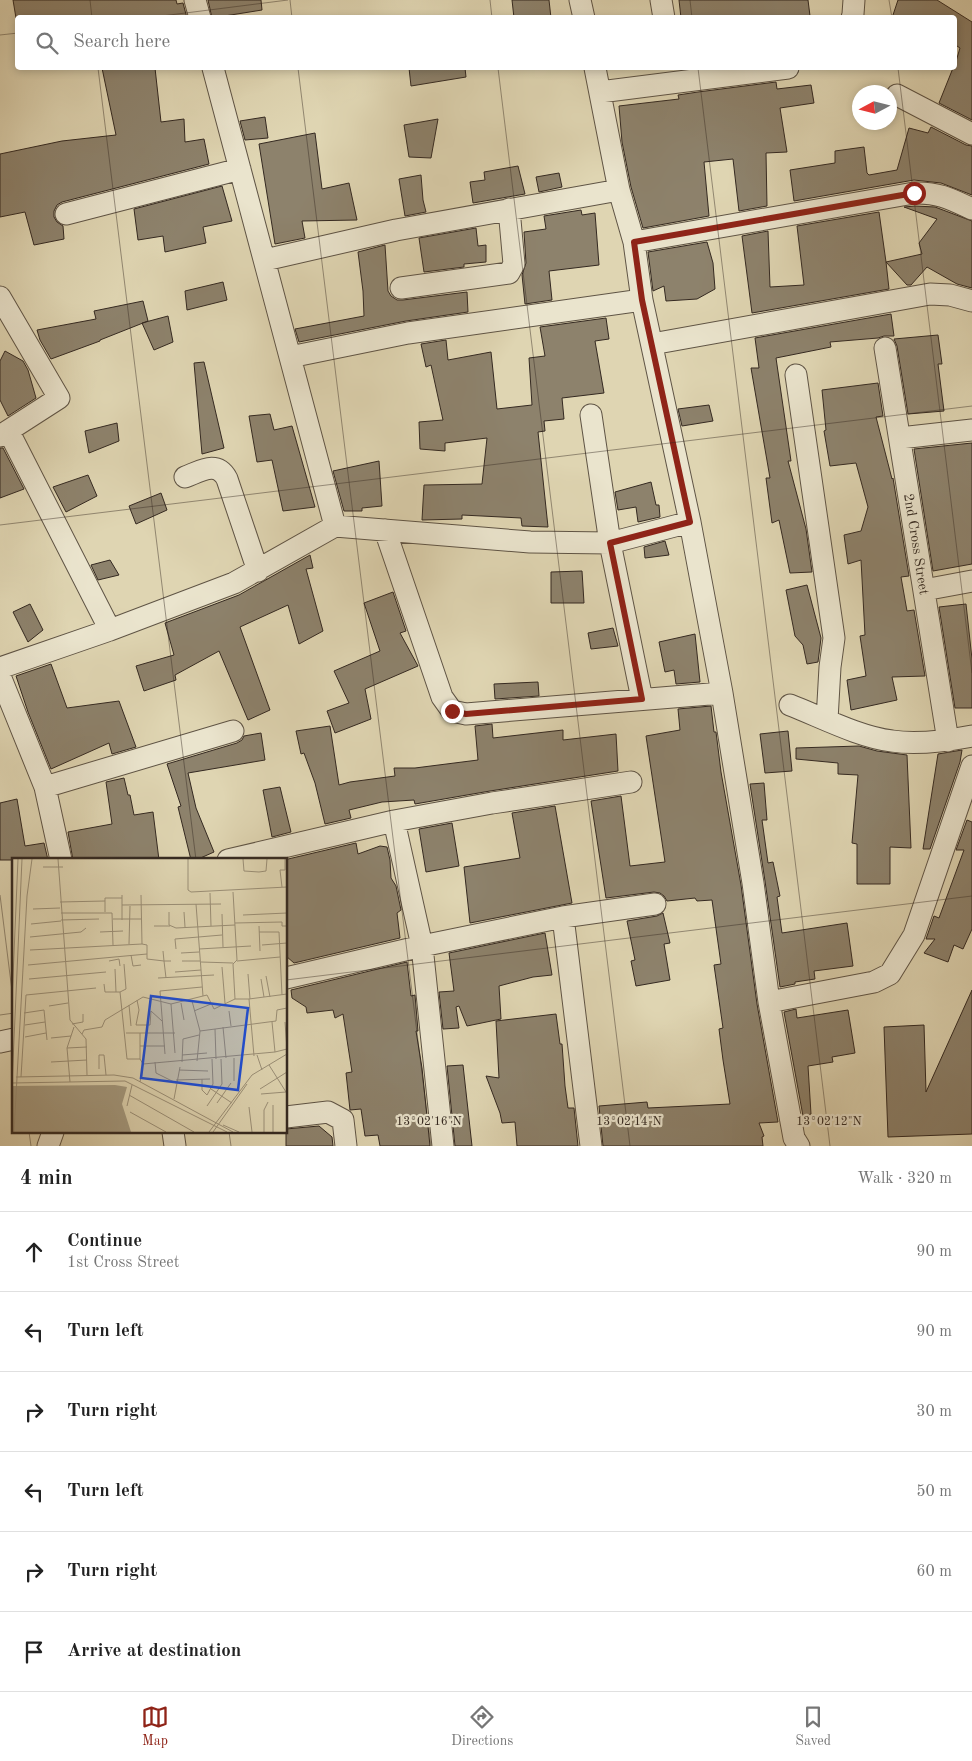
<!DOCTYPE html>
<html lang="en">
<head>
<meta charset="utf-8">
<style>
	body { margin:0; font-family:"Old Standard TT",serif; background:#f2f2f2; color:#222 }
	.compass { position:absolute; left:852px; top:85px; width:45px; height:45px; border-radius:50%; background:#fff; box-shadow:0 2px 8px #0003; rotate:263deg }
	.stop { position:absolute; width:15px; height:15px; margin:-11px; border:4px solid #8f2418; border-radius:50%; background:#fff }
	.stop.end { background:#8f2418; border-color:#fff; box-shadow:0 1px 5px #0008 }
	.list { margin:0; padding:0; list-style:none }
	h2 { display:flex; justify-content:space-between; align-items:center; height:65px; margin:0; padding:0 20px; font-size:21px }
	h2 small { font-size:16px; font-weight:400; color:#767676 }
	.list li { display:grid; grid-template-columns:32px 1fr auto; gap:15px; align-items:center; box-sizing:border-box; height:80px; padding:0 20px; border-top:1px solid #e0e0e0 }
	.list b { display:block; font-size:19px; white-space:nowrap }
	.list p { margin:0; font-size:16px; white-space:nowrap; color:#767676 }
	.list em { font-size:16px; font-style:normal; color:#767676 }
	.icon { flex:none; width:28px; height:28px; fill:none; stroke:currentColor; stroke-width:2; stroke-linecap:round; stroke-linejoin:round }
	.map { position:relative; flex:none; width:972px; height:1146px; overflow:hidden }
	.search { position:absolute; background:#fff; box-shadow:0 2px 8px #0003; left:15px; right:15px; top:15px; height:55px; display:flex; align-items:center; gap:12px; box-sizing:border-box; padding:0 18px; border-radius:5px; color:#767676; font-size:19px }
	.sheet { height:545px; background:#fff }
	nav { display:flex; justify-content:space-around; align-items:center; box-sizing:border-box; height:70px; border-top:1px solid #e0e0e0; background:#fff; font-size:14px; color:#767676 }
	nav a { display:grid; justify-items:center; gap:2px }
	nav .on { color:#8f2418 }
	.map>svg:first-child { display:block }
	.building { fill:#8d826c; stroke:#342921 }
	.lines { fill:none; stroke-linecap:round; stroke-linejoin:round }
	.minor-casing { stroke:#5f5445; stroke-width:23 }
	.minor { stroke:#eae4cd; stroke-width:21 }
	.route { stroke:#8f2418; stroke-width:6 }
	.ticks { fill:none; stroke:#342921; stroke-width:1; stroke-opacity:0.45 }
	.labels { text-anchor:middle; stroke-width:4.5; stroke-linejoin:round; paint-order:stroke }
	.street-label { font-size:14px; fill:#342921; stroke:#eae4cd }
	.inset-road { fill:none; stroke:#9b9078; stroke-width:1 }
	.view { fill:#1d4ed8; fill-opacity:0.15; stroke:#1d4ed8; stroke-width:2.5 }
	.inset-edge { fill:none; stroke:#342921; stroke-width:2.5 }
	.ticks-label { font-size:12px; text-anchor:middle; fill:#342921; stroke:#eae4cd; stroke-width:4.5; stroke-linejoin:round; paint-order:stroke }
</style>
</head>
<body>
<div class="map">
<svg width="972" height="1146" viewBox="0 0 972 1146">
	<rect width="100%" height="100%" fill="#dfd5b2"/>
	<filter id="stains"><feTurbulence type="fractalNoise" baseFrequency=".004" numOctaves="4"/><feColorMatrix values="0 0 0 0 .2 0 0 0 0 .09 0 0 0 0 .02 0 0 0 .5 -.17"/></filter>
	<radialGradient id="worn" r=".72"><stop offset=".6" stop-color="#630" stop-opacity="0"/><stop offset="1" stop-color="#630" stop-opacity=".3"/></radialGradient>
	<path class="building" d="M13,0H176L177,4L183,3L187,18H16Z
		M208,0H261L262,10L212,18Z
		M512,0H549L551,18H514Z
		M679,0H808L810,16L798,18H681Z
		M898,0H937L972,22V120L939,103L953,68H954L960,48L954,44V18H892Z
		M102,68H155L161,122L184,119L185,142L204,139L209,164L62,202L57,205L54,211V217L57,222L63,226L64,239L34,245L25,212L0,217V154L62,141L116,135Z
		M409,68H465L466,77L411,86Z
		M776,82L777,89L811,85L814,103L780,108L787,152L766,153L767,206L739,211L733,159L704,162L709,216L643,228L631,187L622,142L619,106L679,99L678,95L698,92Z
		M265,117L268,138L245,140L240,121Z
		M438,119L431,158L409,157L404,125Z
		M931,127L966,145L972,146V195L941,183L914,180L794,201L790,170L835,163V151L864,147L867,173L869,175L897,170L909,128L928,133Z
		M315,133L322,189L349,183L357,220L302,221L305,238L275,244L259,144Z
		M518,166L525,194L473,203L470,182L485,180L484,172Z
		M559,173L562,187L539,192L536,177Z
		M421,175L423,200L426,212L405,216L399,179Z
		M222,186L232,221L203,227L206,243L165,252L163,236L138,240L134,209Z
		M915,206L935,207L972,221V288L957,284L927,267L911,285H907L886,262L889,289L752,313L742,236L768,231L770,287L804,285L797,226L879,212L886,262L922,254L919,243L937,219L904,207Z
		M581,210L582,215L595,213L599,265L549,271L552,300L525,304L522,275L526,263L524,232L546,229L544,216Z
		M476,228L478,246L486,245V262L464,264V267L424,272L419,238Z
		M707,242L713,263L715,289L697,299L666,301L664,286L653,291L648,252Z
		M385,245L388,291L391,296L397,300H403L467,292L468,312L406,321L299,342L295,329L364,316L363,291L358,252Z
		M223,282L227,300L187,310L185,291Z
		M143,301L148,321L100,340V341L51,359L40,340L37,330L96,319L94,311Z
		M891,314L894,336H884L878,338L830,342L831,347L776,358L791,461H788L806,529L812,572L790,573L779,520L772,523L766,478H770L751,368H759L755,338Z
		M168,316L173,342L154,350L142,323Z
		M606,318L609,339L595,341L604,393L562,398L564,419L544,421L545,431L538,432L548,527L522,526L521,518L462,515V519L422,520L424,485L482,484L487,438L445,443V451L420,449L419,422L443,420L431,365L426,367L421,344L446,340L448,360L491,352L497,409L532,405L529,358L545,356L540,327Z
		M938,335L942,364H938L944,411L908,414L897,346L894,339Z
		M5,351L23,361L28,370L36,398L8,416L0,400V361Z
		M204,362L224,448L202,454L194,363Z
		M878,383L883,416L876,417L892,479L893,478L909,576L901,577L907,611L914,610L925,676L892,677L897,700L851,710L847,680L866,676L860,636L865,635L861,560L848,564L844,535L861,531L868,507L856,463L830,466L824,431L826,430L822,390Z
		M709,405L713,421L682,426L678,409Z
		M270,414L274,430L292,426L315,507L283,511L272,460L257,462L249,416Z
		M117,423L119,441L89,453L85,431Z
		M972,443V564L933,571L914,449Z
		M0,448H3L24,489L0,498Z
		M379,461L382,506L362,508V511H344L333,471Z
		M88,475L97,496L66,512L53,487Z
		M651,482L656,505H659L660,517L638,522L636,507L618,510L615,492Z
		M161,493L167,510L136,524L129,506Z
		M665,541L669,555L645,558L644,547Z
		M310,555L313,568L306,569L323,631L299,644L288,605L240,627L270,710L248,720L219,651L175,675L176,680L144,691L136,666L174,655L165,623L239,595Z
		M110,560L119,575L98,580L91,565Z
		M582,571L584,603H551V572Z
		M807,585L821,638L818,662L807,664L803,645L795,636L786,590Z
		M393,592L406,631L400,633L418,666L365,689L371,719L335,733L327,711L349,703L334,671L380,651L364,603Z
		M30,604L43,630L28,642L13,612Z
		M966,604L972,659V708H955L939,607Z
		M613,628L618,646L591,649L588,633Z
		M695,634L700,682L676,684L674,670L665,672L659,642Z
		M51,664L67,708L119,701L136,747L112,754L109,743L51,769L28,712L16,676Z
		M538,682L539,696L495,699L494,684Z
		M711,706L714,732H716L721,772L741,885L757,1004L778,1122L759,1123L764,1136L762,1137L763,1146H603L599,1106L647,1102L648,1108L730,1104L723,1060L719,1029L723,1028L714,965L721,964L712,900L697,901L695,898L667,901L664,896L660,893L654,892L606,898L591,801L621,796L630,866L665,862L646,736L680,730L678,709Z
		M492,724L493,738L563,730V740L616,734L618,771L490,791L415,804L414,800L382,802L349,810L351,818L325,824L315,783L304,753L301,754L296,731L330,726L339,785L350,782L395,776L394,768H415L478,760L475,726Z
		M788,731L792,771L765,773L760,734Z
		M261,733L265,760L188,773L196,808L214,852L196,860H191L178,807L181,806L167,764L237,743L242,740L244,736Z
		M859,746L877,751L907,755L911,848L890,847V884H857V844L852,843L858,775L838,774V763L796,759V748Z
		M962,750L960,762L930,849H923L938,754Z
		M124,778L128,795H130L134,815L153,812L159,860H73L68,832L112,824L106,782Z
		M764,783L767,820H762L768,863L773,862L780,896L777,897L782,933L847,923L853,966L814,971L815,979L795,982V984L780,987L765,881L750,784Z
		M280,787L291,832L272,837L263,790Z
		M17,799L25,846L44,843L48,860H0V803Z
		M555,806L572,903L470,923L464,867L520,858L512,813Z
		M967,820L972,822V929L963,949L954,945L948,962L924,953L935,939H926L934,916L939,918L964,850H956Z
		M452,823L459,866L426,872L419,829Z
		M356,843L358,854L380,846L387,847L390,860L391,878L396,886L401,910L397,913L400,938L294,963L286,956V860H284Z
		M663,913L670,943L664,944L670,980L636,986L631,961L635,960L627,921L657,916Z
		M545,933L552,975L533,977L499,986L501,1019L467,1026L459,1006L456,1007L459,1028L443,1029L439,992L454,991L449,953Z
		M407,962L411,996L415,995L418,1031H416L422,1068L430,1146H380L378,1135L365,1136L361,1109L350,1110L346,1073L352,1072L343,1014L335,1018L333,1010L307,1013L306,1007L292,998L291,990Z
		M972,990V1134L888,1137L884,1027L924,1025L926,1092Z
		M796,1009L797,1018L848,1010L855,1053L832,1057L833,1062L808,1066L811,1114L803,1116L784,1012Z
		M556,1014L560,1044H562L565,1086L568,1108H574L578,1146H517L515,1122L502,1123L500,1113L486,1076L499,1078L496,1021Z
		M463,1065L472,1146H455L447,1066Z
		M319,1126L332,1137L333,1146H286V1129Z"/>
	<g class="lines">
		<defs>
			<path id="minor" d="M195,0L200,18
				M580,0L584,18
				M661,0L664,18
				M852,18L853,14L854,0
				M213,68L335,526
				M595,68L619,190L634,242L642,300L690,522L722,693L753,883L769,1002L794,1138L799,1146
				M600,92L788,68
				M897,95L972,134
				M66,214L240,169
				M634,242L914,193C938,192 951,199 972,209
				M265,260L396,230L619,190
				M401,288L509,273L514,264L509,209
				M0,297L59,398L0,436
				M652,344L930,294L950,295L972,301
				M885,348L948,741
				M290,357L408,333L642,300
				M796,375L834,638L830,667L827,720
				M591,415L610,543L642,699
				M9,432L110,630
				M900,438L972,430
				M185,477C201,471 217,460 227,479L258,571
				M385,530L442,697L452,711L466,714L722,693
				M924,590L972,581
				M0,668L110,630L234,583L335,526L530,542L610,543L690,522
				M0,676L45,787L61,860
				M790,705C821,717 859,737 892,741C918,745 946,741 972,736
				M45,787L233,731
				M394,821L422,946L443,1146
				M228,860L394,821L492,803L631,782
				M563,917L591,1146
				M286,978L422,946L563,917L655,904
				M769,1002L874,982L890,974L914,935L972,766
				M0,1042L14,1039
				M286,1117L328,1112L343,1120L346,1146
				M173,1132L175,1146
				M48,1146L53,1132"/>
		</defs>
		<use href="#minor" class="minor-casing"/>
		<use href="#minor" class="minor"/>
	</g>
	<g class="lines">
		<path class="route" d="M452,711L466,714L642,699L610,543L690,522L642,300L634,242L914,193"/>
	</g>
	<path class="ticks" d="M90,0L92,18M290,0L292,18M490,0L492,18M690,0L692,18M889,0L892,18M146,18L288,0M0,35L18,33M98,68L196,860M298,68L431,1146M498,68L630,1146M698,68L830,1146M898,68L972,673M0,525L972,406M0,895L14,1007M286,980L972,896M0,1015L14,1013M29,1132L31,1146M229,1132L231,1146"/>
	<g class="labels">
		<g class="street-label">
			<text transform="translate(917 544) rotate(81)" y="5">2nd Cross Street</text>
		</g>
	</g>
	<g transform="translate(12 858)">
		<rect width="275" height="275" fill="#dfd5b2"/>
		<path d="M103,227L115,229L110,246L119,274H0V228Z" fill="#a59b81"/>
		<path class="inset-road" d="M46,1L58,162L74,181L75,217M176,1V32L179,34L275,29M231,1L232,13L247,14L254,13L255,1M31,9H51M270,29L268,12H273V1M221,34L225,102L221,106L223,141H237L242,198M198,35L199,68M110,37V62M129,37L130,86M48,44L93,43M184,46L191,138M110,47L209,46M21,51L48,50M93,54V40H110M157,54V67L164,70L223,67M172,54L173,69M49,55H100L101,87M210,56L211,89M231,57L275,55M101,61H130M49,62L87,61M223,65L270,64V68H275M19,66L49,63M142,68H158M247,68L248,93M88,74L111,73M247,74H267L270,137M18,79L69,74L74,70M117,86L118,48M250,87L275,85M164,91L163,81L210,77M187,91L239,88M18,92L130,86L135,87V96M151,93L152,103H159M169,95L187,94M119,97L121,108L129,107M97,103L107,101L108,108M170,103H188M225,103L268,99M189,104L221,105M112,106L114,131L108,134L115,201H128L131,206L263,194L275,191L273,164M16,107L135,96V101L152,103L154,120M210,109L213,145M103,111L104,134M163,114L189,112M236,116L238,141M254,118L258,139M146,120L202,117M17,121L94,114M249,121L252,139M92,126L93,134H108M237,141L275,136M125,142L127,152L124,167H138L139,153L150,163M0,143L6,1M180,143L188,173L185,203M169,145L172,162M159,146L163,195M117,147L119,168M37,148L56,145M182,153L199,146M217,153L219,168M12,155L32,152L35,182M260,164L263,194M60,166L71,164V156M13,167L33,164M62,169L55,190L75,189M211,169L214,200M203,171L204,201M188,173L264,163L265,152L275,150M114,175H163M70,176L72,172L90,169L93,162L131,139L159,146L195,137L202,151L223,141M13,179L34,175M39,180L59,178M128,188H153M55,190L58,224M153,196L148,133L190,129M170,197L195,195M245,197L250,212M222,200V223M128,201V175M39,204L75,202M143,204L144,215L164,225M170,204L171,181L187,177M87,211V197H92L94,217M167,212L196,213M4,219L102,217L121,220L221,274M9,219L14,137L84,130M190,221V232L195,237L201,226L200,201M164,222L198,221M128,224L131,206M0,225L113,223L215,274M0,227L10,1M199,231L220,245M248,231L275,214M249,236L274,234L257,207M117,237L182,274M162,241L168,209M205,245L219,225M261,247V274M115,248L120,227M195,248L210,226L209,201M237,249L240,274M118,254L154,274M211,267L227,274M2,274L15,38L20,1M197,274L240,217L275,196M201,274L235,226M252,274V252L256,244"/>
		<path class="view" d="M139,138L236,150L226,232L129,220Z"/>
		<rect width="275" height="275" class="inset-edge"/>
	</g>
	<g class="ticks-label">
		<text x="429" y="1125">13°02'16"N</text>
		<text x="629" y="1125">13°02'14"N</text>
		<text x="829" y="1125">13°02'12"N</text>
	</g>
	<rect width="100%" height="100%" filter="url(#stains)"/>
	<rect width="100%" height="100%" fill="url(#worn)"/>
</svg>
<svg class="compass" viewBox="-18 -18 36 36"><path d="M0-13l5 13h-10z" fill="#e53935"/><path d="M0 13l5-13h-10z" fill="#767676"/></svg>
<div class="stop" style="left:914px;top:193px"></div>
<div class="stop end" style="left:452px;top:711px"></div>
<div class="search"><svg class="icon" aria-label="search" viewBox="0 0 24 24"><circle cx="10" cy="10" r="6"/><path d="M15 15l6 6"/></svg>Search here</div>
</div>
<section class="sheet">
<h2>4 min<small>Walk · 320 m</small></h2>
<ul class="list">
<li><svg class="icon" aria-label="ahead" viewBox="0 0 24 24"><path d="M12 20V5M6 11l6-6 6 6"/></svg><div><b>Continue</b><p>1st Cross Street</p></div><em>90 m</em></li>
<li><svg class="icon" aria-label="left" viewBox="0 0 24 24"><path d="M17 20v-9H6M10 6l-5 5 5 5"/></svg><div><b>Turn left</b></div><em>90 m</em></li>
<li><svg class="icon" aria-label="right" viewBox="0 0 24 24"><path d="M7 20v-9h11M14 6l5 5-5 5"/></svg><div><b>Turn right</b></div><em>30 m</em></li>
<li><svg class="icon" aria-label="left" viewBox="0 0 24 24"><path d="M17 20v-9H6M10 6l-5 5 5 5"/></svg><div><b>Turn left</b></div><em>50 m</em></li>
<li><svg class="icon" aria-label="right" viewBox="0 0 24 24"><path d="M7 20v-9h11M14 6l5 5-5 5"/></svg><div><b>Turn right</b></div><em>60 m</em></li>
<li><svg class="icon" aria-label="arrive" viewBox="0 0 24 24"><path d="M6 21V4h12l-3 4 3 4H6"/></svg><div><b>Arrive at destination</b></div></li>
</ul>
</section>
<nav>
<a class="on"><svg class="icon" aria-label="map" viewBox="0 0 24 24"><path d="M3 6l6-2 6 2 6-2v14l-6 2-6-2-6 2zM9 4v14M15 6v14"/></svg>Map</a>
<a><svg class="icon" aria-label="directions" viewBox="0 0 24 24"><path d="M12 3l9 9-9 9-9-9zM9 14v-3h6M13 9l2 2-2 2"/></svg>Directions</a>
<a><svg class="icon" aria-label="saved" viewBox="0 0 24 24"><path d="M7 4h10v16l-5-4-5 4z"/></svg>Saved</a>
</nav>
</body>
</html>
